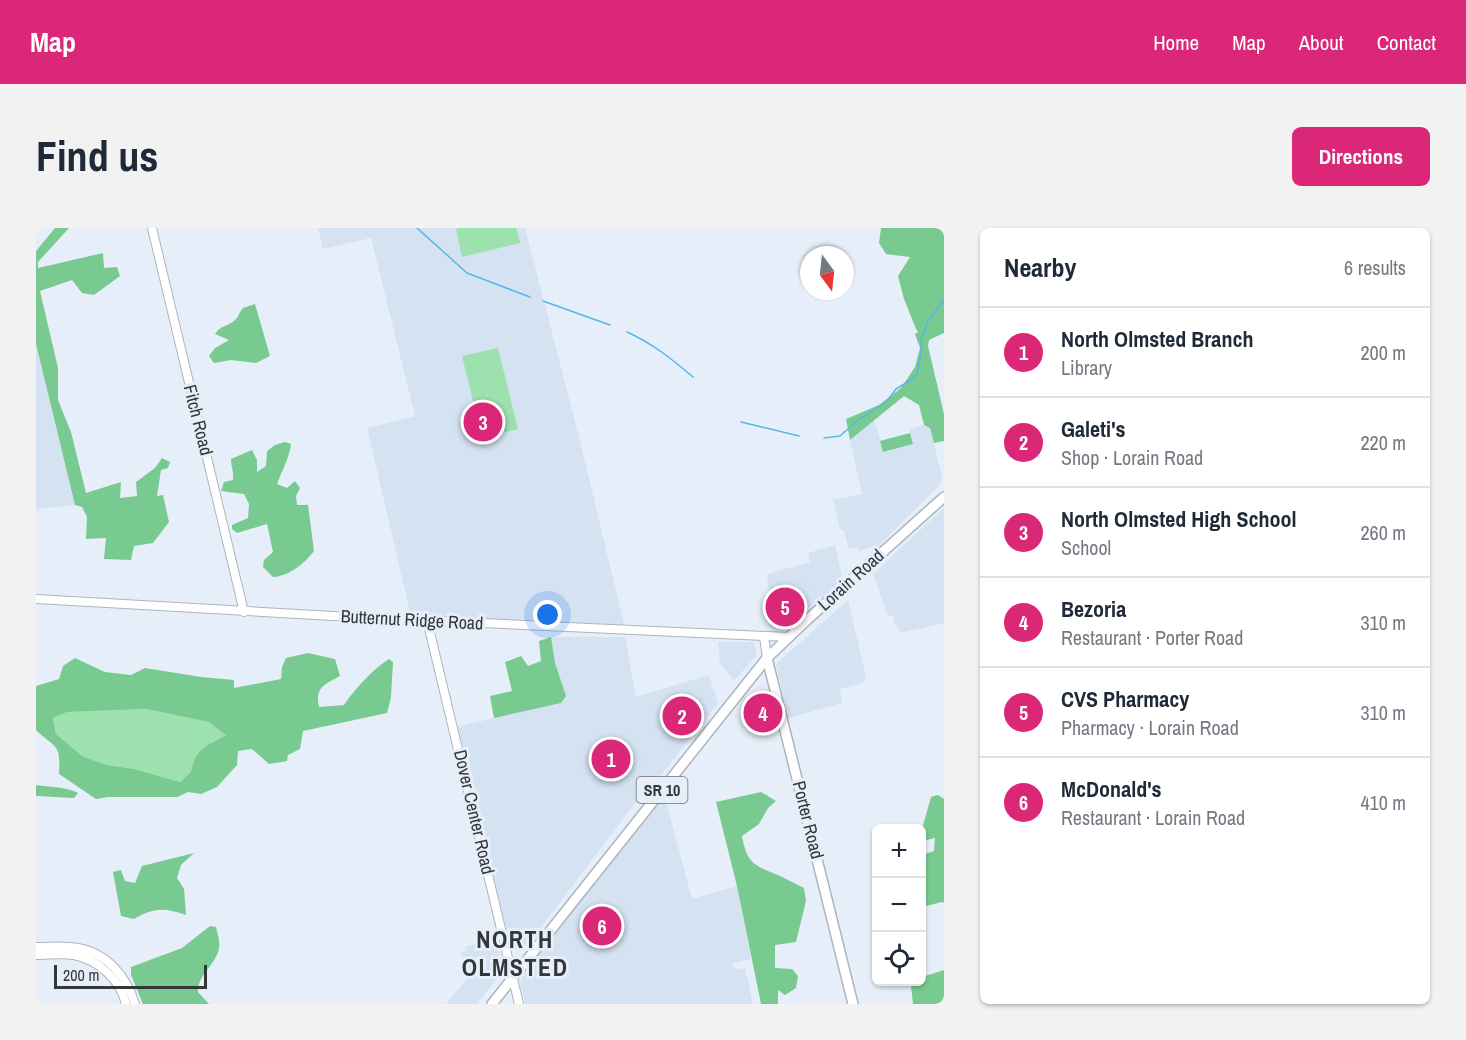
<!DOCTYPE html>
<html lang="en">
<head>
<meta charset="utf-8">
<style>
	body { margin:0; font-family:"Archivo Narrow",sans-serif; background:#f2f2f3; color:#1f2937 }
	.controls { position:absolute; right:18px; bottom:18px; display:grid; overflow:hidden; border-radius:9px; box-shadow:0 2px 4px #0004 }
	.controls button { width:54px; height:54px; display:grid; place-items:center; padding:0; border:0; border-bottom:2px solid #e0e1e3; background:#fff; color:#1f2937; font:30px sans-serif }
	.compass { position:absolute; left:764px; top:18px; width:54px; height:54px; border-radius:50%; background:#fff; box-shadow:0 2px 4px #0004; rotate:165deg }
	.scale { position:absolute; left:18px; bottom:15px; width:153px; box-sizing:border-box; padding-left:6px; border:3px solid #33373a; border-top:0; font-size:16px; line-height:21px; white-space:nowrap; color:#33373a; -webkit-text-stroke:4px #e6eff9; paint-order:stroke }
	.you { position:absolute; left:512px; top:387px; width:21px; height:21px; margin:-15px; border:4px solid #fff; border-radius:50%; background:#1a73e8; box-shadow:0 0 0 9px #1a73e833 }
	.badge { display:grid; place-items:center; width:39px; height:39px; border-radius:50%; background:#db2777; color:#fff; font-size:20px; font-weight:700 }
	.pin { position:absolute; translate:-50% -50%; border:3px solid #fff; box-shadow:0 2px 6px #0006 }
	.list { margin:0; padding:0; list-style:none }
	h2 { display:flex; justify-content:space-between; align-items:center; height:78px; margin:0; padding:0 24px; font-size:26px }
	h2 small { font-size:20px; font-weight:400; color:#747a83 }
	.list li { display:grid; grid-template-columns:39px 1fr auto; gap:18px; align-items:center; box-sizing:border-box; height:90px; padding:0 24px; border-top:2px solid #e0e1e3 }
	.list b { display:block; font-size:22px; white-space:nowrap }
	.list p { margin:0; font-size:20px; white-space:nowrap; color:#747a83 }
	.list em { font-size:20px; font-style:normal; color:#747a83 }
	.icon { flex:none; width:33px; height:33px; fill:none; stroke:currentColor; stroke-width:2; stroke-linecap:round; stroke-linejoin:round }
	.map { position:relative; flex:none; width:908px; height:776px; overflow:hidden; border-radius:9px }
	header { display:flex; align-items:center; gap:36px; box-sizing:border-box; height:84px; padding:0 30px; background:#db2777; color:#fff }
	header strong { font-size:28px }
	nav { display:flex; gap:33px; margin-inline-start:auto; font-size:21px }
	.intro { display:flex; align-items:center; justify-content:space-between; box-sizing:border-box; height:144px; padding:0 36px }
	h1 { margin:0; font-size:42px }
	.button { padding:15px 27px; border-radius:9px; background:#db2777; color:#fff; font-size:21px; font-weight:700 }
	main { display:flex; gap:36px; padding:0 36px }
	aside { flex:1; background:#fff; border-radius:9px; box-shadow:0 2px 4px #0004 }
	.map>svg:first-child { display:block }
	.built { fill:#d5e2f2 }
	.green { fill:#9de1af }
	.forest { fill:#78ca90; fill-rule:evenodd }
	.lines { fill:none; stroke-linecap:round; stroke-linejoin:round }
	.stream { stroke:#56b6e8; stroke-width:1.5 }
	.minor-casing { stroke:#acb5be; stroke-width:10 }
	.major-casing { stroke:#acb5be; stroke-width:12 }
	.minor { stroke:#fff; stroke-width:8 }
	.major { stroke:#fff; stroke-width:9 }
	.labels { text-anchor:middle; stroke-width:6; stroke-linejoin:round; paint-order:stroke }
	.shield { fill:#e6eff9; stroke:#696e73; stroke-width:1.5 }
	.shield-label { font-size:16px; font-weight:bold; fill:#33373a }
	.street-label { font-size:18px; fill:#33373a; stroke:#e6eff9 }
	.district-label { font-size:24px; font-weight:bold; letter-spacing:1.5px; fill:#33373a; stroke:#e6eff9 }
</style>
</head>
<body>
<header>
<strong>Map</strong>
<nav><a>Home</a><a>Map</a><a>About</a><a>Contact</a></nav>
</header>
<div class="intro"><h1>Find us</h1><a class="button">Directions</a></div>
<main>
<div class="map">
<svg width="908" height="776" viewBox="0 0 908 776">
	<rect width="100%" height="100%" fill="#e6eff9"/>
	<path class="built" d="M282,0H489L543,209L589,400L375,388L331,200L379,188L335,10L287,21Z
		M0,116L23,212L39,277L0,281Z
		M838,192L848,224L877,216L873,201L888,197L894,200L906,249L903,258L839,321L834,319L823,324L821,319L813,321L808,303L804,301L797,272L826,266L814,212Z
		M908,280V395L865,405L859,397L857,388H852L837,346Z
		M799,317L807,353L797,364L787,371L785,368L759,393L748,400H738L733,398L734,374L731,346L774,334L772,325Z
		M812,372L830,449L826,455L804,461L806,475L752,490L740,436Z
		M511,409H589L600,469L673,447L682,475L625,547L620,548L492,716L486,722H480L474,716L420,499L525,474Z
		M682,414H718L721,428L698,452L684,436Z
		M628,566L656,671L701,658L715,731L695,736L701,741L709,740L717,776H489L484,755L486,748Z
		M457,711L458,716H462L466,744L441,776H410L433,748L425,724L430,723L429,719Z"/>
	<path class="green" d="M424,0H480L484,15L426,29L420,1Z
		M462,120L482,201L446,210L426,128Z
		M110,481L174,494L190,507C172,517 159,521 155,544L144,554L99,541L71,537L46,528L20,506L17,490L30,484Z"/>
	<path class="forest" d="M19,0H33L2,34V40L67,25L68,40L81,39L84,48L58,67L46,65L36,52L4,63L22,140V172L35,204L50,265L85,254L84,270L101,268L100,254L119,240L126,230L134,234L132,240L125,242L121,268L127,267L133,294L117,315L98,318L95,332L68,331L70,310L50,311L51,289L46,279L39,277L0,116V23Z
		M845,0H908V105L893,112L892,118L908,186V213L898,215L894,200L888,197L883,177L868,168L814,212L810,191L843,177L865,160L879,139L884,120L879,106L882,104L880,101L868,71L862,48L874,29L850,26L843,15Z
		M219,76L234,128L220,135L195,132L178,135L173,128L179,120L193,112L179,106C184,97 195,98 201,90C203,87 204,83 207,80Z
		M874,205L877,216L847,224L844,213Z
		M249,214L255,216C253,231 246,242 241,256L251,260L259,253L264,260L260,268L261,277H272L278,323C268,336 253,348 237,349L227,339L228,332L237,324L231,296L201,305L196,301V297L212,290L213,276L208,266L185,263L188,254L197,252C198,244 195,239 195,231L216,222L221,232V244L230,238L231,223L239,217Z
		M515,409L519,435L530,468L525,475L458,490L454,468L476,463L469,434L485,428L492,438L505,433L503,413Z
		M272,425L299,431L304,448C288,457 279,459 283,479L308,477C318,462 337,441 353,431L357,434L355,469L351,485L267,503L264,521L252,527L251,533L233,536L216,521L202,523L201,537L181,559L165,566L152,564L141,569H72L60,571L23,546C25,515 20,521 0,502V458L23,451L27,438L39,430L69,444L95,447L109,440L165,449L198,452V460L245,451L246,439L250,430ZM110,481L173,494L190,507C171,518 159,520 155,544L144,554L99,541L71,537L46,528L20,506L17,490L31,484Z
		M0,557C12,559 32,559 42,565L38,570L0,568Z
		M725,564L740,573L732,580L723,596L706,608C711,635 717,637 742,647C751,651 759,656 768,660L770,673L760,714L739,717V740L756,741L762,748L760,760L749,767L742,762V776H725L701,658L680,574Z
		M902,567L908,571V675L906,674L886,679V627L898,623L899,610L886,613V601L895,569Z
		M158,625L145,637L141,650L148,661L150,687C128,680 119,679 98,691L85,688L77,644L85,642L89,653L99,655L106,638Z
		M174,698L180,699C182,707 185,716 182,724C177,739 162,747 162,764L173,776H107L95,747V739L146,720Z
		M908,742V776H877L875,758L878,754H886V749Z"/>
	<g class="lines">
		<path class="stream" d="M381,0L431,45L494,69
			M507,73L574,97
			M591,104C616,115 637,132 657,149
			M705,194L763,208
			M788,210L804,208L821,193L851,173L860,161L875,152L881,146L885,125V111L892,93L908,72"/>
		<defs>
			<path id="minor" d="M116,0L208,384
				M0,371L315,389L752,409
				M391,392L483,776
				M728,408L731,430
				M0,719C14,719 29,717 42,720C71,725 91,749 99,776
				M0,727C12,727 26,725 38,727C63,732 84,752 90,776"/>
			<path id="major" d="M731,430L817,776
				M456,776L731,430L772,391L908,269"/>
		</defs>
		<use href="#minor" class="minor-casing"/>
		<use href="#major" class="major-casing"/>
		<use href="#minor" class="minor"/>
		<use href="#major" class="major"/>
	</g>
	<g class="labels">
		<rect class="shield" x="600.5" y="549" width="51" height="26" rx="4.5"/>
		<g class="shield-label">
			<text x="626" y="568">SR 10</text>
		</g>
		<g class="street-label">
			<text transform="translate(162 192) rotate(76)" y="6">Fitch Road</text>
			<text transform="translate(815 352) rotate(-42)" y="6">Lorain Road</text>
			<text transform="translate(376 392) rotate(3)" y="6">Butternut Ridge Road</text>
			<text transform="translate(438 584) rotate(77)" y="6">Dover Center Road</text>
			<text transform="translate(772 592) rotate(76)" y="6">Porter Road</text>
		</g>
		<g class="district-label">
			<text x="479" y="720">NORTH<tspan x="479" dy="28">OLMSTED</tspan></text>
		</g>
	</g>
</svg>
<div class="controls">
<button>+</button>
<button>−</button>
<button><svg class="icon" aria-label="locate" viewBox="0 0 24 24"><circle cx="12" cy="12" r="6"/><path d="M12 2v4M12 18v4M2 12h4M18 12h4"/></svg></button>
</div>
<svg class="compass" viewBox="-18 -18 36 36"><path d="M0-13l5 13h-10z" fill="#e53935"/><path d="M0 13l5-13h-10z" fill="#747a83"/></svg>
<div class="scale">200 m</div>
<div class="you"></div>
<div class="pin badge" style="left:575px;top:531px">1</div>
<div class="pin badge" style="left:646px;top:488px">2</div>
<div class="pin badge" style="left:447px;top:194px">3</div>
<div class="pin badge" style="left:727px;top:485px">4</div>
<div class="pin badge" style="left:749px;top:379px">5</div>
<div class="pin badge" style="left:566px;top:698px">6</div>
</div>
<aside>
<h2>Nearby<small>6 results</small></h2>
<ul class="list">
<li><span class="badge">1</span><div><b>North Olmsted Branch</b><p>Library</p></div><em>200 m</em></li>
<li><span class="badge">2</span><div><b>Galeti's</b><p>Shop · Lorain Road</p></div><em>220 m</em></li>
<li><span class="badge">3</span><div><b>North Olmsted High School</b><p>School</p></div><em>260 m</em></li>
<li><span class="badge">4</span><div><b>Bezoria</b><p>Restaurant · Porter Road</p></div><em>310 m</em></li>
<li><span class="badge">5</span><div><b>CVS Pharmacy</b><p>Pharmacy · Lorain Road</p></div><em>310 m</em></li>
<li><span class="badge">6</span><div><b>McDonald's</b><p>Restaurant · Lorain Road</p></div><em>410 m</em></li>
</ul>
</aside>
</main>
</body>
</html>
